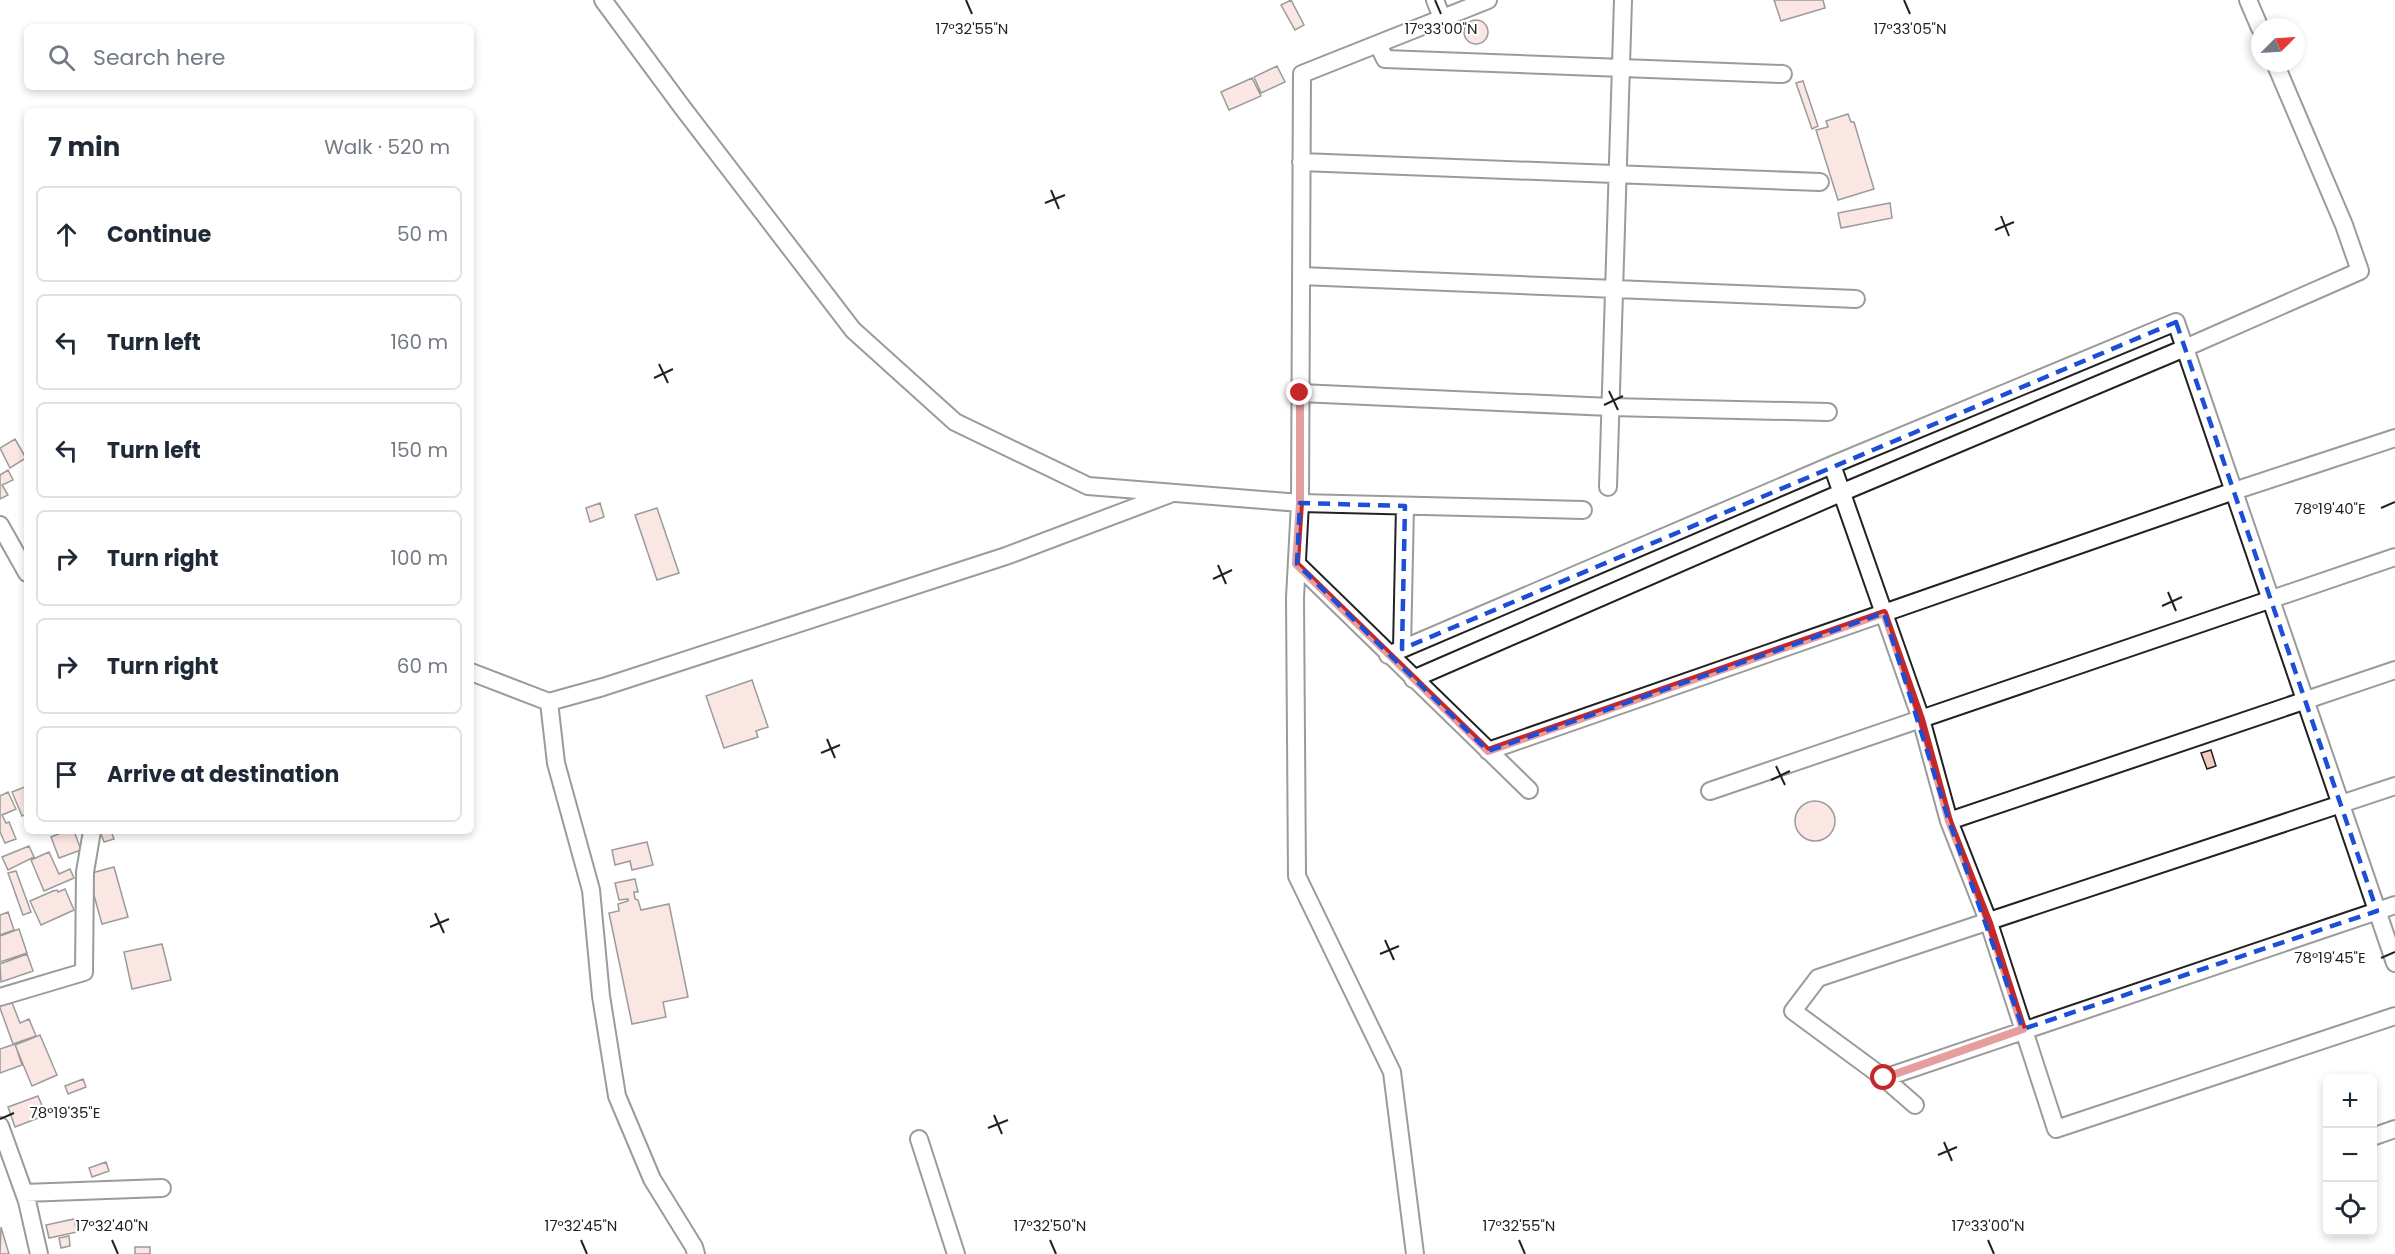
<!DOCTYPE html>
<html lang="en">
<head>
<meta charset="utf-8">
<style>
	body { margin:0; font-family:Poppins,sans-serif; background:#f6f6f7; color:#1f2937 }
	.controls { position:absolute; right:18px; bottom:18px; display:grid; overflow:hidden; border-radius:9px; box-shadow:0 3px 9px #0003 }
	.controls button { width:54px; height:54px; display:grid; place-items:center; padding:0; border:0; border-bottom:2px solid #e0e1e3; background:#fff; color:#1f2937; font:30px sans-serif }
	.compass { position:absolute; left:2251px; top:18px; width:54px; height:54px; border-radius:50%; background:#fff; box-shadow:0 3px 9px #0003; rotate:66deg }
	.stop { position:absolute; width:18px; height:18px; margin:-14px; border:4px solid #c62828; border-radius:50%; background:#fff }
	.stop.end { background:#c62828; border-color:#fff; box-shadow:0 2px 6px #0008 }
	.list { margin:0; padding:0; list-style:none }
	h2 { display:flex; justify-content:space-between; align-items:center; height:78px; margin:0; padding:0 24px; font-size:26px }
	h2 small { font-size:20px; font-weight:400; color:#747a83 }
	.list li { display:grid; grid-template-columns:39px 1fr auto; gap:18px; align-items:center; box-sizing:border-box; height:96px; margin:0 12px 12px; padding:0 12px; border:2px solid #e0e1e3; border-radius:9px }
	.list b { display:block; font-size:22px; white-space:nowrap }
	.list em { font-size:20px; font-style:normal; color:#747a83 }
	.icon { flex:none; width:33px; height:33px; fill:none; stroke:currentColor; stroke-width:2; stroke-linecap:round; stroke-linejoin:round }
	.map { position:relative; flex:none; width:2395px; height:1254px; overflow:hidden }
	.search { position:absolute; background:#fff; box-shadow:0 3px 9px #0003; left:24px; top:24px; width:450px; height:66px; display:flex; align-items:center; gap:15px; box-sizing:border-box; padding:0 21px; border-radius:9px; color:#747a83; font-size:22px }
	.panel { position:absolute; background:#fff; box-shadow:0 3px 9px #0003; left:24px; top:108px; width:450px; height:726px; border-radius:9px }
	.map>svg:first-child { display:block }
	.building { fill:#f3c9c0; stroke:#222; stroke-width:1.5 }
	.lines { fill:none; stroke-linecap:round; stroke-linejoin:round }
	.minor-casing { stroke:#222; stroke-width:20 }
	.minor { stroke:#fff; stroke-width:16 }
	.route { stroke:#c62828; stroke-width:8 }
	.marked { fill:none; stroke:#1d4ed8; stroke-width:4.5; stroke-dasharray:12 8; stroke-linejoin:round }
	.ticks { fill:none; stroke:#222; stroke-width:2 }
	.ticks-label { font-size:15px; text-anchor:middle; fill:#222; stroke:#fff; stroke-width:4.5; stroke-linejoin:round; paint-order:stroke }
</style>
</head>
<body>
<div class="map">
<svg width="2395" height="1254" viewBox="0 0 2395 1254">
	<rect width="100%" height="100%" fill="#fff"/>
	<path class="building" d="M1291,0L1304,25L1295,30L1281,5Z
		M1774,0H1823L1825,8L1781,21Z
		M1464 32a12 12 0 1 1 24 0a12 12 0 1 1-24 0Z
		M1277,66L1285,82L1261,93L1254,77Z
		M1252,78L1261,96L1229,110L1221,92Z
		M1803,81L1818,126L1812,129L1796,83Z
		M1848,114L1851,122H1854L1874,189L1838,200L1816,130L1828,127L1826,121Z
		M1890,203L1892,218L1841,228L1838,213Z
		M15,439L26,458L10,468L0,448Z
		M8,470L13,480L2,485L8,495L0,499V475Z
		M600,503L604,517L590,522L586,508Z
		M657,508L679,573L657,580L635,515Z
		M752,680L768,727L756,731L758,737L724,748L706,696Z
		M2211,750L2216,766L2207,769L2201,753Z
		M27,786V814L22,816L12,792Z
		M8,792L16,809L2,815L6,823L9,822L16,839L5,843L0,832V796Z
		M1795 821a20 20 0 1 1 40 0a20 20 0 1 1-40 0Z
		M66,831H74L81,850L59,858L51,837Z
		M100,831H111L114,839L104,842Z
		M647,842L653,865L632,870L630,861L615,865L612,850Z
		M29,846L34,857L8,870L2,857Z
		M49,852L59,874L70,869L74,878L44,891L31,860Z
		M114,867L128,917L102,924L88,874Z
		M16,871L31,912L23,915L8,873Z
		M635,879L638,892H634L635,899L638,900L641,910L669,904L688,997L663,1002L666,1017L632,1024L609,913L619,911L618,904L628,901V899L619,900L615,883Z
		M65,889L74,910L41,925L30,901L53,891L57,890L58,892Z
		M8,912L14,930L0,935V915Z
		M19,929L27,953L0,962V936Z
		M162,944L171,980L132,989L124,952Z
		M27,954L33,971L1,982L0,964Z
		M11,1000L20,1023L29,1019L36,1036L13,1044L0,1008V1004Z
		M40,1035L57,1075L32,1086L15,1045Z
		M15,1044L22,1065L0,1073V1049Z
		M83,1079L86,1087L68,1094L65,1086Z
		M38,1096L46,1115L15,1127L8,1107Z
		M106,1162L109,1171L92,1177L89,1168Z
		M74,1219L77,1232L49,1238L46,1225Z
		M1,1227L9,1254H0Z
		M69,1236L70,1246L61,1248L59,1238Z
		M135,1247H150V1254H135Z"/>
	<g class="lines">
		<defs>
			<path id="minor" d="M603,0L682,107L853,330L955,422L1088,486L1300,503L1583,510
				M1435,0L1442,18
				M2248,0L2260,28
				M1378,44L1385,59L1783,74
				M1301,162L1820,182
				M1301,276L1856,299
				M1300,393L1610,407L1828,412
				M1832,465L1921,719L1949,821L1989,923L2056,1129L2395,1016
				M1608,487L1623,0
				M0,525L27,573
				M1297,564L1529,790
				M1402,649L1405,506
				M1388,655L1832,465L2176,322L2395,963
				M471,672L549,702L603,687L1006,556L1170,494
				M1413,679L1843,492L2185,348L2360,271L2344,225L2275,63
				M549,702L556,763L591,890L601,996L617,1096L652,1179L694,1247L696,1254
				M1488,751L2234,491L2395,438
				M1710,791L2395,557
				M1949,821L2395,670
				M0,997L84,972L85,872L92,831
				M1884,1078L2395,905
				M1915,1105L1884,1078L1793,1011L1818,978L2395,786
				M0,1126L27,1201L39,1254
				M2372,1137L2395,1129
				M919,1139L956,1254
				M24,1193L162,1188
				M1415,1254L1392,1072L1297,876L1295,598L1300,503L1302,74L1488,0"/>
		</defs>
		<use href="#minor" class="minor-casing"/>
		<use href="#minor" class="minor"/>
	</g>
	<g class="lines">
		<path class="route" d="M1300,393V503L1296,564L1488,751L1884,613L1921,719L1949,821L1989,923L2023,1029L1884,1078"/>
	</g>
	<path d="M0 0H2395V1254H0ZM2176,322L2377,911L2023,1029L1949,821L1884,613L1488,751L1297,564L1300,503L1405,506L1402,649Z" fill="#fff" fill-opacity=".55" fill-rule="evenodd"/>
	<path class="marked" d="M2176,322L2377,911L2023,1029L1949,821L1884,613L1488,751L1297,564L1300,503L1405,506L1402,649Z"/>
	<path class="ticks" d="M966,0L972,14M1435,0L1441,14M1904,0L1910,14M1051,190L1059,209M1045,203L1065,195M2001,216L2009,236M1995,230L2014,222M659,364L668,383M654,378L673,369M1609,391L1618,410M1604,405L1623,396M2381,508L2395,502M1218,565L1226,584M1213,579L1232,570M2168,592L2176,611M2162,606L2182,597M827,739L835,758M821,753L840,745M1776,766L1785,785M1771,780L1790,771M435,913L444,933M430,927L449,919M1385,940L1394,960M1380,954L1399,946M2381,958L2395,952M994,1115L1002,1134M0,1119L14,1113M988,1128L1008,1120M1944,1142L1952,1161M1938,1155L1957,1147M112,1240L118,1254M581,1240L587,1254M1050,1240L1056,1254M1519,1240L1525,1254M1988,1240L1994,1254"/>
	<g class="ticks-label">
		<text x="1441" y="34">17°33'00"N</text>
		<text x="972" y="34">17°32'55"N</text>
		<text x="1910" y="34">17°33'05"N</text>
		<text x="2330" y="514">78°19'40"E</text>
		<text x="2330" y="963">78°19'45"E</text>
		<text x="65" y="1118">78°19'35"E</text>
		<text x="112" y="1231">17°32'40"N</text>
		<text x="581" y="1231">17°32'45"N</text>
		<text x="1050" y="1231">17°32'50"N</text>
		<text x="1519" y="1231">17°32'55"N</text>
		<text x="1988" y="1231">17°33'00"N</text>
	</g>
</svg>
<div class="controls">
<button>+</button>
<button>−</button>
<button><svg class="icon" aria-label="locate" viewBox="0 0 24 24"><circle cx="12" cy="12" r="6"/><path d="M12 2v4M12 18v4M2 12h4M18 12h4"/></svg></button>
</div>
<svg class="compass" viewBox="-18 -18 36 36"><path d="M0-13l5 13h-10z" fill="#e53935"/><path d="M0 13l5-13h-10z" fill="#747a83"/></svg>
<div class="stop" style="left:1884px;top:1078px"></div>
<div class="stop end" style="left:1300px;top:393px"></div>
<div class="search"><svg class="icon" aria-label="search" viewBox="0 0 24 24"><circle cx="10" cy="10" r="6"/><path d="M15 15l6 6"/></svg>Search here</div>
<section class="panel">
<h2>7 min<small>Walk · 520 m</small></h2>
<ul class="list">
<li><svg class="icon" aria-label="ahead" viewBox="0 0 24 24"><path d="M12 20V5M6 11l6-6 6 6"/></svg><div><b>Continue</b></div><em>50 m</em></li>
<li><svg class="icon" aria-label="left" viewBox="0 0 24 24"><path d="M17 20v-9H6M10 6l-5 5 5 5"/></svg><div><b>Turn left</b></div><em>160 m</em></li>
<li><svg class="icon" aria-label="left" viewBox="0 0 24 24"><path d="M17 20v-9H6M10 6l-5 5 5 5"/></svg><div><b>Turn left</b></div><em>150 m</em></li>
<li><svg class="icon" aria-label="right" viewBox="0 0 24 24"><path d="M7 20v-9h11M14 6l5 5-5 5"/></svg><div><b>Turn right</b></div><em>100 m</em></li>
<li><svg class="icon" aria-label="right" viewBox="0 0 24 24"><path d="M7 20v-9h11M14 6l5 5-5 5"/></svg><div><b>Turn right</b></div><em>60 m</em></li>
<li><svg class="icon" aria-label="arrive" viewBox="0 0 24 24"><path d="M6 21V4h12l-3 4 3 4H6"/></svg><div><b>Arrive at destination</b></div></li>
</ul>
</section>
</div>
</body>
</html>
